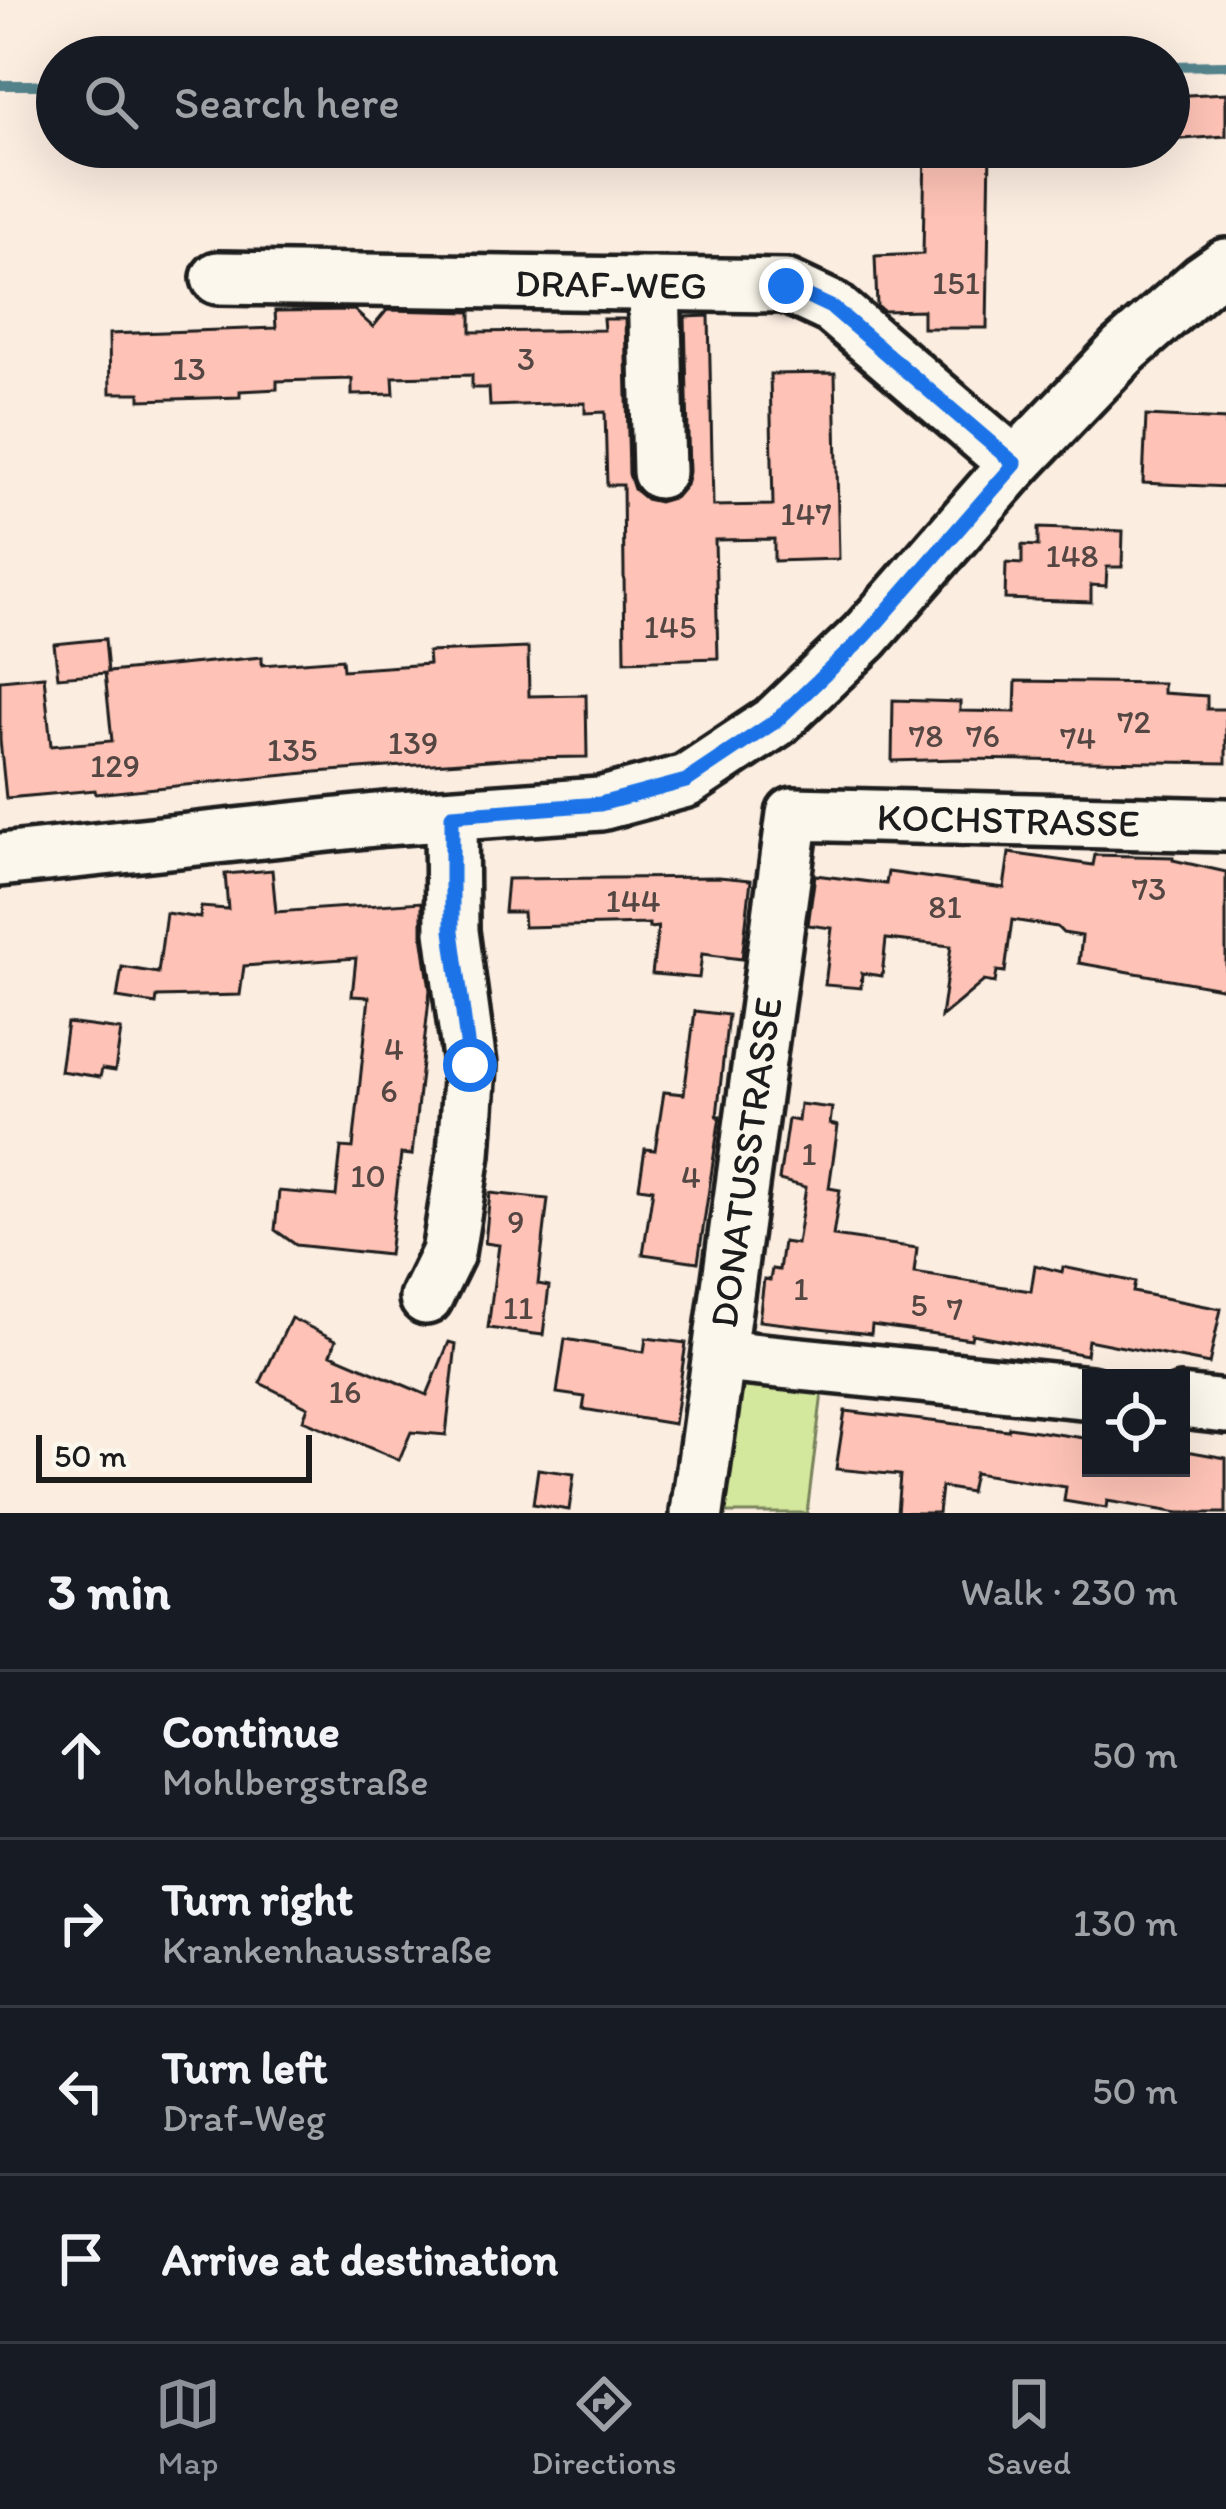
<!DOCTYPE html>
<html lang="en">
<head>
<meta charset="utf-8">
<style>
	body { margin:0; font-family:Itim,sans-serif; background:#20242c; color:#f1f3f6 }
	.controls { position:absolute; right:36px; bottom:36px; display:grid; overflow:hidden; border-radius:0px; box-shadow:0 12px 48px #0002 }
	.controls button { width:108px; height:108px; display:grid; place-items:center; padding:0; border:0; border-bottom:3px solid #363941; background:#171b24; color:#f1f3f6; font:60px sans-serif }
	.scale { position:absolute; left:36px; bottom:30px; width:276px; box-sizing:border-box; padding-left:12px; border:6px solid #1c1c1c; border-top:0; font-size:33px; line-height:42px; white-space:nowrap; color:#1c1c1c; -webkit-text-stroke:9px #fbf7ec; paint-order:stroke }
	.stop { position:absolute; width:36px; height:36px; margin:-27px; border:9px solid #1a73e8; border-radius:50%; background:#fff }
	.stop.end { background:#1a73e8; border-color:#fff; box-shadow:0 3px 12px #0008 }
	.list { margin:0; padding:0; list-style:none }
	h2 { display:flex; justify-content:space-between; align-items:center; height:156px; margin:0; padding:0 48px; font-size:51px }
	h2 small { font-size:39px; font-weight:400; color:#9ea1a6 }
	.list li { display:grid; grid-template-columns:78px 1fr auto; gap:36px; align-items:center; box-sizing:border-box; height:168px; padding:0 48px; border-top:3px solid #363941 }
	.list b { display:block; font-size:45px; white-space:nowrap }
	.list p { margin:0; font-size:39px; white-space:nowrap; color:#9ea1a6 }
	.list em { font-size:39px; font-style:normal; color:#9ea1a6 }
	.icon { flex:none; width:66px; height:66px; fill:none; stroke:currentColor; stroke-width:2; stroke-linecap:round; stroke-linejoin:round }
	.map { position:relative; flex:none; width:1226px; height:1513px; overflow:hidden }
	.search { position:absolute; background:#171b24; box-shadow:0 12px 48px #0002; left:36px; right:36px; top:36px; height:132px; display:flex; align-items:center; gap:30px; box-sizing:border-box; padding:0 42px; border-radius:66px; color:#9ea1a6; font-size:45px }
	.sheet { height:828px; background:#171b24 }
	nav { display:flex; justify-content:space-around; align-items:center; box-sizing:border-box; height:168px; border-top:3px solid #363941; background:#171b24; font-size:33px; color:#9ea1a6 }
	nav a { display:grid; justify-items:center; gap:6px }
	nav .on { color:#8c9099 }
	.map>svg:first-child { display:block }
	.green { fill:#d4e89d; stroke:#78825c; stroke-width:3 }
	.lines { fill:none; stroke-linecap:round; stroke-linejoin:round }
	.stream { stroke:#54848c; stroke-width:10 }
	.building { fill:#fec3b6; stroke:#1c1c1c; stroke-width:3 }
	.minor-casing { stroke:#1c1c1c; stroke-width:60 }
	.minor { stroke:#fbf7ec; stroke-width:51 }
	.route { stroke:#1a73e8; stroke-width:15 }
	.labels { text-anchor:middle; stroke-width:9; stroke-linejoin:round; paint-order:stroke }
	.number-label { font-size:33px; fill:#544642 }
	.street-label { font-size:39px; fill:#1c1c1c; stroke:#fbf7ec }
</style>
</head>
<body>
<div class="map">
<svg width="1226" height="1513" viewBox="0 0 1226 1513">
	<rect width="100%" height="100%" fill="#fcede1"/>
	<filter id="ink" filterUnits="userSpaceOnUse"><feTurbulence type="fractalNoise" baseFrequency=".00833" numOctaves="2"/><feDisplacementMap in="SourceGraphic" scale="24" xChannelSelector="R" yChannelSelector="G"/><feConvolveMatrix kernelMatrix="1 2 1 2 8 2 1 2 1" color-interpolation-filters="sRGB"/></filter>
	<g filter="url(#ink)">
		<path class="green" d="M741,1384L822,1393L807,1513H723Z"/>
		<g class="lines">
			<path class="stream" d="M1169,66L1226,65
				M0,85H57"/>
		</g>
		<path class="building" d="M1226,93V136L1169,140V96Z
			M925,147H990L987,328H923V310L883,311L877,306L875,256L923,254Z
			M354,310L373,327L387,310L471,312V332L604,330L603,319H625L629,474L634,489L646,499L659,502L676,497L686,485L689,472L685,317L709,316L713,506L773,505L770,374L835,373L839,559L774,561V539L715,540L718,658L625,661L623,485H607L605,412L585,413V403L490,406L489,388H472V375L393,377L394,394L352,395V379L277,381V389L240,391V397L140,400V393H110L109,334L276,328L275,311Z
			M1146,416L1226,420V487L1143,483Z
			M1038,528L1123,531L1122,567H1107L1106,586L1091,585V602L1005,599L1006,563L1022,564V545L1038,546Z
			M105,639L108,672L262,657V665L342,659L343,670L429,664L428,652L528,648L529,696L586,695L587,757L518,758L316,772L96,794L95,790L6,798L0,740V680L44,676L51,746L112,741L105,673L58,677L54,644Z
			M1016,681L1163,683V693L1207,696V709H1226V763L959,759L892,761L893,700L960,702V711L1015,712Z
			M1009,853L1093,865L1095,855L1173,857V860L1226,872V989L1079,963L1082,936L1063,933L1057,927L1012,920L1005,972L997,971L995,983L984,981L941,1017L951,946L886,939L882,976L862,973L861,988L825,985L832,928L808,925L815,875L886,884L888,872L1004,888Z
			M272,870L276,912L422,902V935L430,990L412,1155L401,1154L389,1255L296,1245L275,1230L279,1191L336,1196L341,1147L353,1148L369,997L352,996L356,958L244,966L240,995L157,997L156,1004L117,998L122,967L158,973L166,913L200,918L201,907L228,909L225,874Z
			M719,877L751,880L742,959L702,954L699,978L652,974L658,927L649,928V924L524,927L523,912H504L507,879Z
			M695,1011L728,1015L717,1116H720L698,1262L643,1254L653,1189L639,1187L645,1149L655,1150L664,1092L684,1094Z
			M67,1023L121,1030L115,1071L102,1069L100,1077L60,1071Z
			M800,1104L832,1108L830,1124L838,1126L829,1188L840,1190L833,1236L917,1248L914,1273L1031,1291L1035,1265L1062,1272L1063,1267L1135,1282L1133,1292L1221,1309L1209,1364L1088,1340L1086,1355L972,1334L971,1339L872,1325L871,1334L759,1321L764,1279L770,1280L772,1269L779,1270L783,1242L797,1244L806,1187L779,1180L788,1119L798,1121Z
			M490,1193L548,1199L538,1284L549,1286L543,1335L488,1328L499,1245L485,1243Z
			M291,1318L336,1340L331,1354L427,1395L449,1342L456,1344L446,1435L411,1432L399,1460L303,1420L308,1407L260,1383Z
			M646,1338L686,1343L674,1424L583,1409L585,1397L557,1393L565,1339L644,1352Z
			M845,1411L1008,1430L1009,1427L1091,1439V1468H1181V1450L1226,1458V1513H1179L1107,1501L1106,1508L1064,1501L1066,1487L974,1473L970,1492L941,1487L938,1513H897L900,1475L836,1469Z
			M538,1469L574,1474L569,1510L533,1504Z"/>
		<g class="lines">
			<defs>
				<g id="minor">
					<path id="s1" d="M218,278L786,286L833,308L1015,464"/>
					<path d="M654,284L659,472"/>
					<path d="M0,860L385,819L600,804L686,781L776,721L865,636L1015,464L1123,351L1203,281L1226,265"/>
					<path d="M426,1298L448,1253L464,1154L470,1065L452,931L451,815"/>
					<path d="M721,1356L1091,1393"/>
					<path d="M1181,1402L1226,1407"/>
					<path id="s2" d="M697,1513L793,814L1226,825"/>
				</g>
			</defs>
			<use href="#minor" class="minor-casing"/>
			<use href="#minor" class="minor"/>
		</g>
	</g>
	<g class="lines" filter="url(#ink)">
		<path class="route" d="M470,1065L452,931V815L600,804L686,781L776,721L865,636L1015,464L833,308L786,286"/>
	</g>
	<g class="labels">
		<g class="number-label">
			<text x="956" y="294">151</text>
			<text x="526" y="370">3</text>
			<text x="189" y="380">13</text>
			<text x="806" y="525">147</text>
			<text x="1072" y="567">148</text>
			<text x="670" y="638">145</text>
			<text x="1134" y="733">72</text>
			<text x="926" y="747">78</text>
			<text x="983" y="747">76</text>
			<text x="1078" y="749">74</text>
			<text x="413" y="754">139</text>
			<text x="292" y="761">135</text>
			<text x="115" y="777">129</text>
			<text x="1149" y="900">73</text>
			<text x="633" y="912">144</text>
			<text x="945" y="918">81</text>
			<text x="394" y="1060">4</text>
			<text x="389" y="1102">6</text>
			<text x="809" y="1165">1</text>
			<text x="368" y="1187">10</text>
			<text x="691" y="1188">4</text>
			<text x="516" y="1233">9</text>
			<text x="801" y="1300">1</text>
			<text x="919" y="1316">5</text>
			<text x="518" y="1319">11</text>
			<text x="955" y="1320">7</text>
			<text x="345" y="1403">16</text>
		</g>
		<g class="street-label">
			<text dy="14" stroke="none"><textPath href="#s1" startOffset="393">DRAF-WEG</textPath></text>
			<text dy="14" stroke="none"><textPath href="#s2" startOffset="921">KOCHSTRASSE</textPath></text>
			<text dy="14" stroke="none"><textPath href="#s2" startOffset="354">DONATUSSTRASSE</textPath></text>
		</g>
	</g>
</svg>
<div class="controls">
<button><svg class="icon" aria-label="locate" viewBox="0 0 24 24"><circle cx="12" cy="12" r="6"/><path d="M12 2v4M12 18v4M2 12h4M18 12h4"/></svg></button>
</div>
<div class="scale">50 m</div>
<div class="stop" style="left:470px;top:1065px"></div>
<div class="stop end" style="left:786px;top:286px"></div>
<div class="search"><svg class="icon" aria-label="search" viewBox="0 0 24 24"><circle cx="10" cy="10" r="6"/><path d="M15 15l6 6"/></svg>Search here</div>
</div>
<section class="sheet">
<h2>3 min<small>Walk · 230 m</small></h2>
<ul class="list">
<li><svg class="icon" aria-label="ahead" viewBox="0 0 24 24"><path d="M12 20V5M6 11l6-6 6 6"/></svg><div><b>Continue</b><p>Mohlbergstraße</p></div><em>50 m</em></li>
<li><svg class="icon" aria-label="right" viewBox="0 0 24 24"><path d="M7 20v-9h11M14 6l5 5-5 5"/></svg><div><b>Turn right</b><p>Krankenhausstraße</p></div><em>130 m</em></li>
<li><svg class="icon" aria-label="left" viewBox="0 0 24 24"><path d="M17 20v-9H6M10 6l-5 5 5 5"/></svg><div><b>Turn left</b><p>Draf-Weg</p></div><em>50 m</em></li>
<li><svg class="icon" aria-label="arrive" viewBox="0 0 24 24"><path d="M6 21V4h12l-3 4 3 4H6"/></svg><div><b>Arrive at destination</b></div></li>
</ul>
</section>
<nav>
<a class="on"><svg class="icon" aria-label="map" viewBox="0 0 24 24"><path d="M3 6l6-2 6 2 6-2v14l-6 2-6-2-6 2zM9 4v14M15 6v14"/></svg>Map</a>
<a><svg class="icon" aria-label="directions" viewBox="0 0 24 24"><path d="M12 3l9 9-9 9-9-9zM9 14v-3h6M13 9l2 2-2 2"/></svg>Directions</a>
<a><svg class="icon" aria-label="saved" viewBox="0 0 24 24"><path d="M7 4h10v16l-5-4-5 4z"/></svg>Saved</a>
</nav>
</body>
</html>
